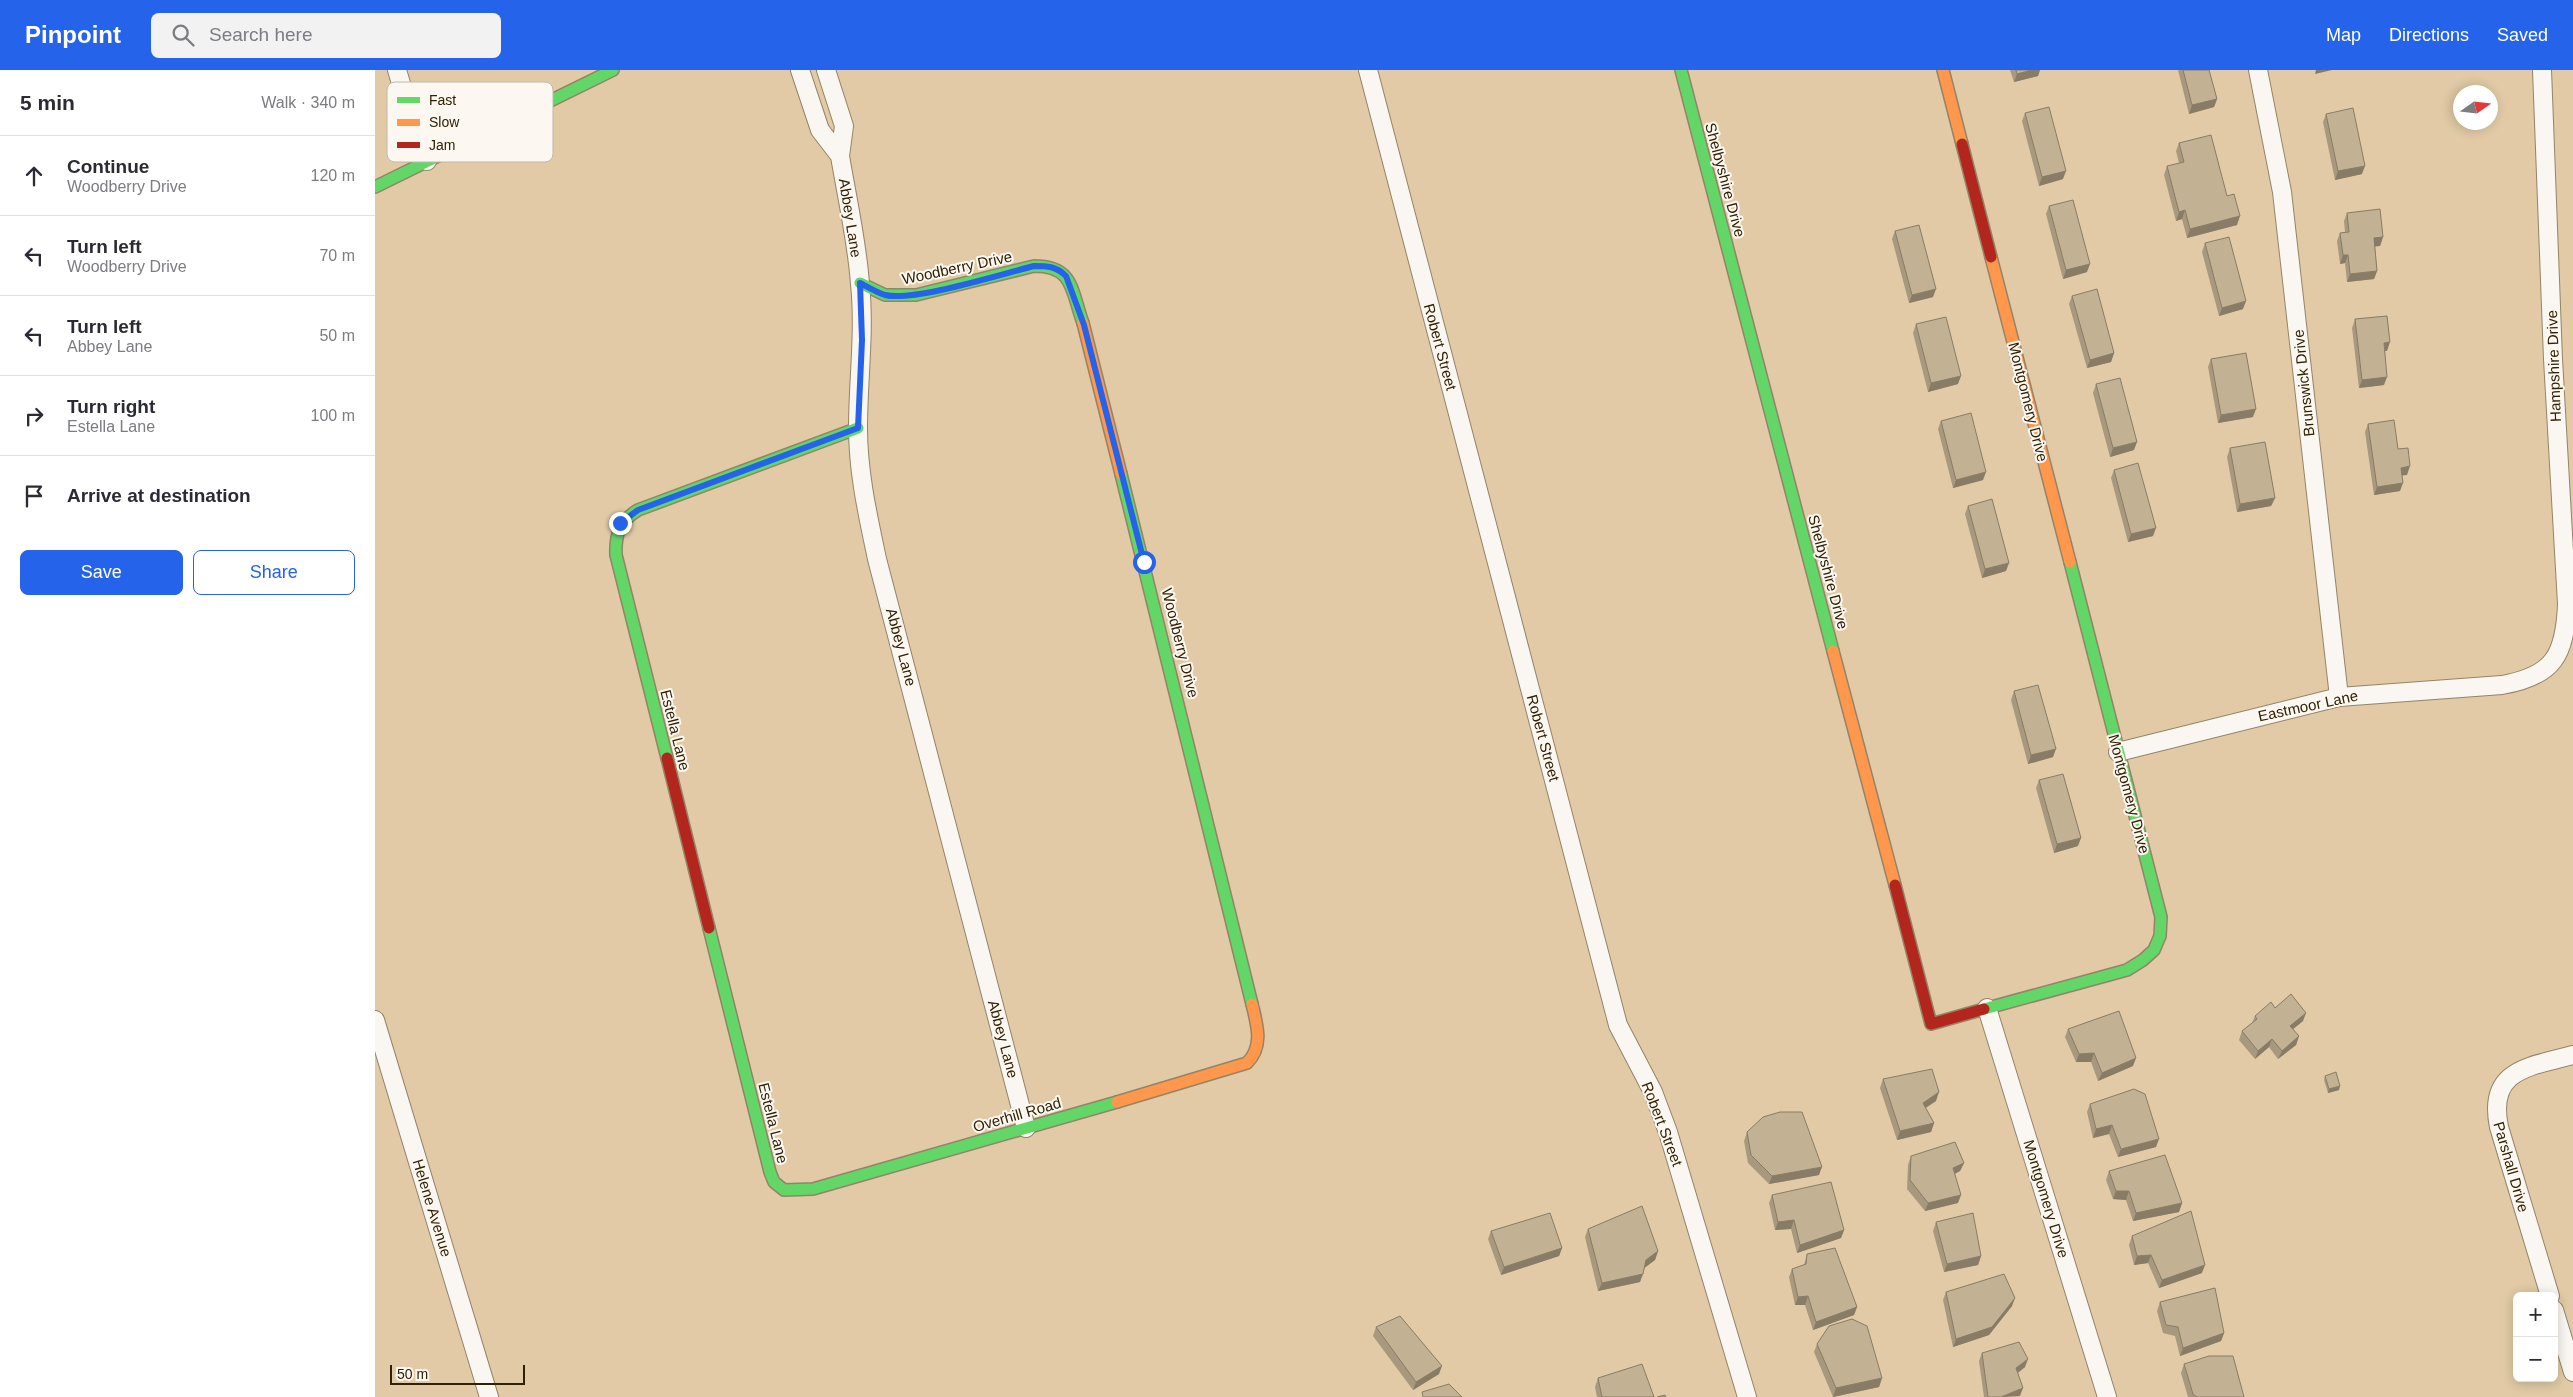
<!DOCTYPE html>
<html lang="en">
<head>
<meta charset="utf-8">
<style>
	body { margin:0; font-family:Arial,sans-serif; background:#f2f2f3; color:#2b2b33 }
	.controls { position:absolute; right:15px; bottom:15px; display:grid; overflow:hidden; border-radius:8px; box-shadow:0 2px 12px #0003 }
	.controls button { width:45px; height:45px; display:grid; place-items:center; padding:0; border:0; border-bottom:1px solid #e1e1e2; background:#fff; color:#2b2b33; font:25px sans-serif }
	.compass { position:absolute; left:2078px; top:15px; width:45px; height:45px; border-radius:50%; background:#fff; box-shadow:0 2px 12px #0003; rotate:76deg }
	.scale { position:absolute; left:15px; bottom:12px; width:135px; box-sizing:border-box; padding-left:5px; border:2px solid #302104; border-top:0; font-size:14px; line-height:18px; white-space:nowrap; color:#302104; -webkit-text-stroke:4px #fcf8f1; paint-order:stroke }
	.stop { position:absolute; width:15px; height:15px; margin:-11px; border:4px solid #2563eb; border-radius:50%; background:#fff }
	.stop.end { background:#2563eb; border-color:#fff; box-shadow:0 1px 5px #0008 }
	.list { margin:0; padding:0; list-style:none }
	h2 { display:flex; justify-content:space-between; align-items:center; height:65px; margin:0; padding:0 20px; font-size:21px }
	h2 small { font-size:16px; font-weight:400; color:#7c7c81 }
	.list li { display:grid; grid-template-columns:32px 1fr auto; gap:15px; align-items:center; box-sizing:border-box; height:80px; padding:0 20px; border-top:1px solid #e1e1e2 }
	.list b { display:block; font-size:19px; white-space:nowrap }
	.list p { margin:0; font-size:16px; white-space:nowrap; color:#7c7c81 }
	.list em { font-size:16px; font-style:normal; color:#7c7c81 }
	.actions { display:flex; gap:10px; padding:15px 20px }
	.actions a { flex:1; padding:11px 0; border:1px solid #2563eb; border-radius:8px; text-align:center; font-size:18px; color:#2563eb }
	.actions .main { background:#2563eb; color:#fff }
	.icon { flex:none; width:28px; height:28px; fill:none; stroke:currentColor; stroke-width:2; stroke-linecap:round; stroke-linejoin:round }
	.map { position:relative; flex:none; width:2198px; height:1327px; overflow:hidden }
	header { display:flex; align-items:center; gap:30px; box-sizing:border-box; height:70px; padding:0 25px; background:#2563eb; color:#fff }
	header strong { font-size:24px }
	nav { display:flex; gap:28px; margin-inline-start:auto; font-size:18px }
	.search { width:350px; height:45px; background:#f2f2f3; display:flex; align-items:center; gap:12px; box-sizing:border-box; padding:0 18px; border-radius:8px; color:#7c7c81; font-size:19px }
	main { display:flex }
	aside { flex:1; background:#fff }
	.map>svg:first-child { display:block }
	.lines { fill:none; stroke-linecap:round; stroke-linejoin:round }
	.street-casing { stroke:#938468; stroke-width:20 }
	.fast-casing { stroke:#938468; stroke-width:14 }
	.slow-casing { stroke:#938468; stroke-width:14 }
	.jam-casing { stroke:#938468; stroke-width:14 }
	.street { stroke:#faf7f2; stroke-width:18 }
	.fast { stroke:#63d668; stroke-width:11 }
	.slow { stroke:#ff974d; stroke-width:11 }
	.jam { stroke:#b3261e; stroke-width:11 }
	.wall { fill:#a8987e }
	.shaded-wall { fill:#887c67 }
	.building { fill:#c3b193; stroke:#887c67 }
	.route { stroke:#2563eb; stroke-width:6 }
	.labels { text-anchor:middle; stroke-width:4; stroke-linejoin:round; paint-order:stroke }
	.street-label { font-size:15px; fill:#302104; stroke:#fcf8f1 }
	.key { fill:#fcf8f1; stroke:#bfb8aa; stroke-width:1 }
	.key-label { font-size:14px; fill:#302104 }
</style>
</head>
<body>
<header>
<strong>Pinpoint</strong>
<div class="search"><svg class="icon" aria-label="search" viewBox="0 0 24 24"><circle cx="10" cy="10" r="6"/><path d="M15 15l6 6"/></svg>Search here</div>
<nav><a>Map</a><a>Directions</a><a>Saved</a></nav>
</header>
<main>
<aside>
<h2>5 min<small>Walk · 340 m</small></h2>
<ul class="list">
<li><svg class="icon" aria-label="ahead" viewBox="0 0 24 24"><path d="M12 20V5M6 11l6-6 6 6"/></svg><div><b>Continue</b><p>Woodberry Drive</p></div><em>120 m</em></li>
<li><svg class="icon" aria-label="left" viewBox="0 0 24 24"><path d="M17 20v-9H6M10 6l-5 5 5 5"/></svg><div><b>Turn left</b><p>Woodberry Drive</p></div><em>70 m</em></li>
<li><svg class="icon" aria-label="left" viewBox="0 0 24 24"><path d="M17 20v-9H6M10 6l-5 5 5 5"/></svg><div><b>Turn left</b><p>Abbey Lane</p></div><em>50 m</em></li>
<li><svg class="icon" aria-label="right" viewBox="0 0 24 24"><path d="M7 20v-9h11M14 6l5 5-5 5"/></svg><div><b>Turn right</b><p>Estella Lane</p></div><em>100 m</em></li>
<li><svg class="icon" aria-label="arrive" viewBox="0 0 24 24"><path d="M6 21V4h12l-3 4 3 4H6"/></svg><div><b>Arrive at destination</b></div></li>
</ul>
<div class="actions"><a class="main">Save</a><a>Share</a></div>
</aside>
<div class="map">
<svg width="2198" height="1327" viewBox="0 0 2198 1327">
	<rect width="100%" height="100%" fill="#e1caa5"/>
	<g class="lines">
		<defs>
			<path id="street" d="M22,0L43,71L52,91
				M425,0L445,60L465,86L469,56L451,0
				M993,0L1243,955L1278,1022L1293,1062L1372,1327
				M1883,0L1907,122L1964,627
				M465,86C472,128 482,171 485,214C490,262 483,310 483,358C483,403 493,446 502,489L651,1058
				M1743,682L1964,627L2127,615C2179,606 2190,585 2192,534L2178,289L2167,0
				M1612,938L1732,1327
				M0,950L114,1327
				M2175,1226L2124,1057C2112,999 2154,997 2198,985
				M2179,1240L2198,1302"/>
			<path id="fast" d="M1306,0L1458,581
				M0,117L238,0
				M485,213L510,225H541L659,196C699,196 696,220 708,253
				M746,404L877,934
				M292,688L241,485C240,464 245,451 263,440L483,358
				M334,858L395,1102L399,1112L409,1120L438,1119L742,1032
				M1609,939L1752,900L1768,890L1779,880L1785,866L1786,847L1695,492"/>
			<path id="slow" d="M1568,0L1587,74
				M1616,187L1695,492
				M708,253L746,404
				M1458,581L1520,815
				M742,1032L872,993C889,976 882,955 877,934"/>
			<path id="jam" d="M1587,74L1616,187
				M292,688L334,858
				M1520,815L1556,954L1609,939"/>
		</defs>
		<use href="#street" class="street-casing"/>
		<use href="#fast" class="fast-casing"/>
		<use href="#slow" class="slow-casing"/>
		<use href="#jam" class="jam-casing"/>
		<use href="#street" class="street"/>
		<use href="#fast" class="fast"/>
		<use href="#slow" class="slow"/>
		<use href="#jam" class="jam"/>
	</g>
	<path class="wall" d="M1635,0H1665L1663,6L1639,12Z
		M1803,0H1834L1842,29L1839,37L1814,44Z
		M1650,43L1688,109L1664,116L1647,51Z
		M1951,44L1987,104L1960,110L1948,52Z
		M1804,73L1852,126L1862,155L1812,168L1807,149L1801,151L1789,105L1792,96L1804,93L1801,81Z
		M1674,136L1712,202L1688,209L1671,144Z
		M1972,143L2008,167L2005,176H2000L2002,201L1999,209L1972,212L1970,193L1965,194L1962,171L1965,163L1970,162L1969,151Z
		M1520,161L1558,227L1534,233L1517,169Z
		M1830,173L1868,239L1844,246L1827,182Z
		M1697,226L1739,283L1736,292L1712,298L1694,234Z
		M1980,249L2012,281H2010L2009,315L1984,318L1977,258Z
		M1541,254L1583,314L1553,322L1538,263Z
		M1836,289L1878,347L1843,353L1833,297Z
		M1721,314L1759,380L1735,387L1718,323Z
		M1566,351L1608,410L1578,418L1563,359Z
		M1993,354L2023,379L2032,405H2027L2025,421L1999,425L1990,362Z
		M1855,378L1900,428L1896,436L1862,442L1852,387Z
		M1739,400L1778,466L1753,472L1736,408Z
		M1593,436L1631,501L1607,508L1590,444Z
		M1639,621L1678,687L1653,694L1636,630Z
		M1664,710L1703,776L1679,783L1661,718Z
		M1900,938L1928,951L1918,959L1924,966L1921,975L1903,989L1894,977L1880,989L1864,970L1867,961L1877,953L1880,946Z
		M1693,959L1758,996L1723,1011L1716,992H1701L1690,967Z
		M1950,1006L1964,1020L1953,1023L1949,1010Z
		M1508,1009L1561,1031L1551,1038L1559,1053L1556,1062L1522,1070L1505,1018Z
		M1715,1034L1781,1077L1743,1087L1734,1064L1718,1068L1712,1042Z
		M1372,1062L1444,1105L1394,1114L1373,1093L1369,1071Z
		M1536,1086L1589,1093L1585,1101L1580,1104L1583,1133L1550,1141L1532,1119L1533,1095Z
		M1734,1101L1807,1133L1804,1142L1758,1151L1751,1130L1738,1129L1731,1110Z
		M1397,1125L1469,1160L1466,1168L1422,1183L1416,1159L1400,1160L1394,1133Z
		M1561,1152L1606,1186L1603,1195L1569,1202L1558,1161Z
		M1213,1159L1283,1181L1280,1190L1269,1198L1265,1212L1223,1221L1210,1167Z
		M1116,1161L1187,1178L1184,1186L1126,1205L1113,1169Z
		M1757,1166L1827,1203L1784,1218L1773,1193L1759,1195L1754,1175Z
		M1432,1184L1482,1237L1479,1245L1438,1260L1430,1235H1420L1414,1207L1417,1199L1429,1195Z
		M1571,1222L1637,1236L1614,1265L1578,1277L1568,1230Z
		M1785,1232L1849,1263L1846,1271L1805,1286L1800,1266L1788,1263L1782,1241Z
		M1001,1257L1064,1304L1038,1320L998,1266Z
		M1442,1274L1507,1308L1504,1317L1458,1327L1439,1282Z
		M1607,1283L1650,1297L1642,1303L1645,1326L1609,1327L1604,1291Z
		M1809,1294L1869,1327H1813L1806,1303Z
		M1223,1308L1279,1327H1222L1220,1317Z"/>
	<path class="shaded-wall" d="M1657,0H1665L1663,6L1639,12L1642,4Z
		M1941,0H1957L1940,4Z
		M1842,29L1839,37L1814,44L1817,35Z
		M1990,96L1987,104L1960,110L1963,101Z
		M1691,101L1688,109L1664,116L1667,107Z
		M1810,140L1807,149L1801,151L1804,142Z
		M1865,146L1862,155L1812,168L1815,159Z
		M2008,167L2005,176L1996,177L1999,168Z
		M1968,185H1973L1970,193L1965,194Z
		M1715,194L1712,202L1688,209L1691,200Z
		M2002,201L1999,209L1972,212L1975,204Z
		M1561,219L1558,227L1534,233L1537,225Z
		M1871,231L1868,239L1844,246L1847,238Z
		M2015,272L2012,281H2006L2009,273Z
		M1739,283L1736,292L1712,298L1715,290Z
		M1586,306L1583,314L1553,322L1556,313Z
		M2012,307L2009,315L1984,318L1987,310Z
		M1881,339L1878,347L1843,353L1846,345Z
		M1762,372L1759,380L1735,387L1738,378Z
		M2035,396L2032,405L2023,406L2026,398Z
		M1611,402L1608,410L1578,418L1581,410Z
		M2028,413L2025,421L1999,425L2002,417Z
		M1900,428L1896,436L1862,442L1865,434Z
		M1781,458L1778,466L1753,472L1756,464Z
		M1634,493L1631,501L1607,508L1610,499Z
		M1681,679L1678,687L1653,694L1656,685Z
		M1706,768L1703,776L1679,783L1682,774Z
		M1931,943L1928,951L1912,964L1915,956Z
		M1924,966L1921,975L1903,989L1907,981Z
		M1897,969L1894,977L1880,989L1883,981Z
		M1719,983L1716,992H1701L1704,984Z
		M1761,988L1758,996L1723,1011L1727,1003Z
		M1965,1016L1964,1020L1953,1023L1954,1019Z
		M1564,1022L1561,1031L1545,1041L1548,1033Z
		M1559,1053L1556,1062L1522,1070L1525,1061Z
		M1737,1055L1734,1064L1718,1068L1721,1059Z
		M1784,1069L1781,1077L1743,1087L1746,1079Z
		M1589,1093L1585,1101L1575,1106L1578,1098Z
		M1447,1097L1444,1105L1394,1114L1397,1106Z
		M1741,1121H1754L1751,1130L1738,1129Z
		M1586,1125L1583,1133L1550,1141L1553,1133Z
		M1807,1133L1804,1142L1758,1151L1761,1143Z
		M1419,1150L1416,1159L1400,1160L1403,1152Z
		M1469,1160L1466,1168L1422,1183L1425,1175Z
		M1187,1178L1184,1186L1126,1205L1129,1197Z
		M1283,1181L1280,1190L1268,1199L1271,1190Z
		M1776,1185L1773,1193L1759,1195L1762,1186Z
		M1606,1186L1603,1195L1569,1202L1572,1194Z
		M1830,1195L1827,1203L1784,1218L1787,1210Z
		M1268,1204L1265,1212L1223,1221L1227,1213Z
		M1433,1226L1430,1235H1420L1423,1227Z
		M1640,1228L1637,1236L1614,1265L1578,1277L1581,1269Z
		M1482,1237L1479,1245L1438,1260L1441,1252Z
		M1849,1263L1846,1271L1805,1286L1808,1278Z
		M1653,1289L1650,1297L1638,1307L1641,1298Z
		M1067,1296L1064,1304L1038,1320L1041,1312Z
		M1507,1308L1504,1317L1458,1327L1461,1318Z
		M1648,1318L1645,1326L1626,1327Z"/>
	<path class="building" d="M1641,0H1657L1642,4Z
		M1808,0H1834L1842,29L1817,35Z
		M1674,37L1691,101L1667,107L1650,43Z
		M1978,38L1990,96L1963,101L1951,44Z
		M1836,65L1852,126L1859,124L1865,146L1815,159L1810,140L1804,142L1792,96L1809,92L1804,73Z
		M1698,130L1715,194L1691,200L1674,136Z
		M2005,139L2008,167L1999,168L2002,201L1975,204L1973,185H1968L1965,163L1974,162L1972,143Z
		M1544,155L1561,219L1537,225L1520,161Z
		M1854,167L1871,231L1847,238L1830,173Z
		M1722,219L1739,283L1715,290L1697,226Z
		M2012,246L2015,272L2009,273L2012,307L1987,310L1980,249Z
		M1571,247L1586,306L1556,313L1541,254Z
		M1871,283L1881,339L1846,345L1836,289Z
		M1745,308L1762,372L1738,378L1721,314Z
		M1596,343L1611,402L1581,410L1566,351Z
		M2019,350L2023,379L2033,378L2035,396L2026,398L2028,413L2002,417L1993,354Z
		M1890,372L1900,428L1865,434L1855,378Z
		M1763,393L1781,458L1756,464L1739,400Z
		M1617,429L1634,493L1610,499L1593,436Z
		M1663,615L1681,679L1656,685L1639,621Z
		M1688,704L1706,768L1682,774L1664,710Z
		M1916,924L1931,943L1915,956L1924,966L1907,981L1897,969L1883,981L1867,961L1882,949L1880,946L1896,932L1900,938Z
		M1744,941L1761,988L1727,1003L1719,983L1704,984L1693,959Z
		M1557,999L1564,1022L1548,1033L1559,1053L1525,1061L1508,1009Z
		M1961,1002L1965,1016L1954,1019L1950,1006Z
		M1759,1019L1770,1024L1784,1069L1746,1079L1737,1055L1721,1059L1715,1034Z
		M1405,1042H1427L1447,1097L1397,1106L1376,1085L1372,1062L1388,1047Z
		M1580,1072L1589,1093L1578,1098L1586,1125L1553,1133L1535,1110L1536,1086Z
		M1790,1085L1807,1133L1761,1143L1754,1121H1741L1734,1101Z
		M1456,1112L1469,1160L1425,1175L1419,1150L1403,1152L1397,1125Z
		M1267,1136L1283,1181L1271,1190L1268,1204L1227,1213L1213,1159Z
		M1816,1141L1830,1195L1787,1210L1776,1185L1762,1186L1757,1166Z
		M1175,1143L1187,1178L1129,1197L1116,1161Z
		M1598,1143L1606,1186L1572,1194L1561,1152Z
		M1460,1178L1482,1237L1441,1252L1433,1226L1423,1227L1417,1199L1431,1194L1432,1184Z
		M1629,1204L1640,1228L1617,1257L1581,1269L1571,1222Z
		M1840,1218L1849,1263L1808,1278L1803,1257L1791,1255L1785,1232Z
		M1025,1246L1067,1296L1041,1312L1001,1257Z
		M1477,1249L1492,1256L1507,1308L1461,1318L1442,1274L1454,1256Z
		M1644,1272L1653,1289L1641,1298L1648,1318L1626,1327H1613L1607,1283Z
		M1834,1286H1858L1869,1327H1822L1818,1324L1809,1294Z
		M1267,1294L1279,1327H1227L1223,1308Z
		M1074,1314L1087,1327H1048L1047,1322Z
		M1290,1325L1291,1327H1282Z"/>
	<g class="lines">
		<path class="route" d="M245,453L263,440L483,358L487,270L485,213C493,217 501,222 510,225C538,232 627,204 659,196C672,196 681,196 691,206L709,255L769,492"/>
	</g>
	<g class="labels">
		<g class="street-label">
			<text transform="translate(1350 110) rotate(75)" y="5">Shelbyshire Drive</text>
			<text transform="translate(475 148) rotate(81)" y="5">Abbey Lane</text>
			<text transform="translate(582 198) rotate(-12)" y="5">Woodberry Drive</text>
			<text transform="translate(1065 277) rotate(75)" y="5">Robert Street</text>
			<text transform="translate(2179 296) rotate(-92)" y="5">Hampshire Drive</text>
			<text transform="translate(1929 313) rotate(-96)" y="5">Brunswick Drive</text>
			<text transform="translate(1653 332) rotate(76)" y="5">Montgomery Drive</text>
			<text transform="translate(1453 502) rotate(75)" y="5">Shelbyshire Drive</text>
			<text transform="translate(805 573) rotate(76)" y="5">Woodberry Drive</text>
			<text transform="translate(526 577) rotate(75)" y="5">Abbey Lane</text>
			<text transform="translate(1933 636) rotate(-12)" y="5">Eastmoor Lane</text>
			<text transform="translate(300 660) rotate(76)" y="5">Estella Lane</text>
			<text transform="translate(1168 668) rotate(75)" y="5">Robert Street</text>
			<text transform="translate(1754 724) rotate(75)" y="5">Montgomery Drive</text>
			<text transform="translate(628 969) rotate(75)" y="5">Abbey Lane</text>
			<text transform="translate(642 1045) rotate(-16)" y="5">Overhill Road</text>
			<text transform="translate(398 1053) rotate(76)" y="5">Estella Lane</text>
			<text transform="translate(1287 1054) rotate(69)" y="5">Robert Street</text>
			<text transform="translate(2136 1097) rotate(74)" y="5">Parshall Drive</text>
			<text transform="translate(1671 1129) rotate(73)" y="5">Montgomery Drive</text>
			<text transform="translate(57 1138) rotate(73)" y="5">Helene Avenue</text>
		</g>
	</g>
	<rect x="12" y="12" width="166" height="80" rx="8" class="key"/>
	<rect x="22" y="27" width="23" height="6" fill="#63d668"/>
	<rect x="22" y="49" width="23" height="7" fill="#ff974d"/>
	<rect x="22" y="72" width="23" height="6" fill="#b3261e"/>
	<g class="key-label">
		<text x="54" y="35">Fast</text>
		<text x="54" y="57">Slow</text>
		<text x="54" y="80">Jam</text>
	</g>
</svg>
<div class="controls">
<button>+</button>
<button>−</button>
</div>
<svg class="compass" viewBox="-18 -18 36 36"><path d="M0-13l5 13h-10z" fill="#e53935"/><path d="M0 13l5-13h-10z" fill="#7c7c81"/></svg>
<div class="scale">50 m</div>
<div class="stop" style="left:769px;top:492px"></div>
<div class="stop end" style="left:245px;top:453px"></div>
</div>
</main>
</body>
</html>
